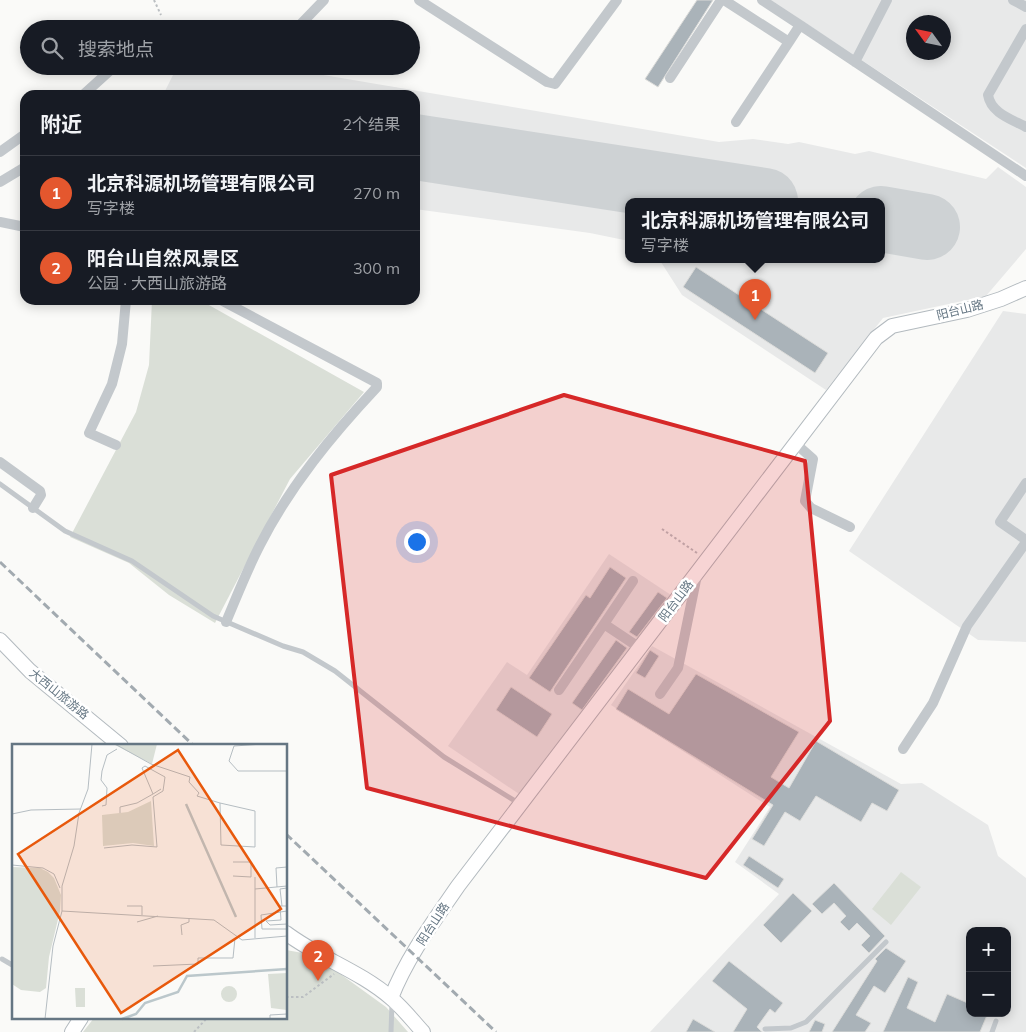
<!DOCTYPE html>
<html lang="zh">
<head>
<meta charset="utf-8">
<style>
	body { margin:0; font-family:Mulish,"Noto Sans SC",sans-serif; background:#242831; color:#f1f3f6 }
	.controls { position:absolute; right:15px; bottom:15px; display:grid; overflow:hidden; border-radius:10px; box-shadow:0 2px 12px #0003 }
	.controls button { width:45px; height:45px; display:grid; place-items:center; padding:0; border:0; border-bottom:1px solid #363941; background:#171b24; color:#f1f3f6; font:25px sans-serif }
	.compass { position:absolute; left:906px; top:15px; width:45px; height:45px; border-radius:50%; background:#171b24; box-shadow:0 2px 12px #0003; rotate:303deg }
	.you { position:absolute; left:416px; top:541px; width:18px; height:18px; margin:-12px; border:4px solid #fff; border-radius:50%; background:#1a73e8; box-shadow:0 0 0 8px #1a73e833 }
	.badge { display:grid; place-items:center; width:32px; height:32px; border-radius:50%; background:#e4572e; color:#fff; font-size:16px; font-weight:700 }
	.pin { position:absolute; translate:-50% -41px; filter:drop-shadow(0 1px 2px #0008) }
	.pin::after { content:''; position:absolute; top:26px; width:18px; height:15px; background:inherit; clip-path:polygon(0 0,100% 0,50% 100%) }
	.popup { position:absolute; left:625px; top:198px; width:260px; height:65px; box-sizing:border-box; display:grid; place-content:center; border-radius:10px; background:#171b24; filter:drop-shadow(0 1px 4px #0005); font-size:16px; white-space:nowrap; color:#9ea1a6 }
	.popup b { font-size:19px; color:#f1f3f6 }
	.popup::after { content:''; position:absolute; left:50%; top:100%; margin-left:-10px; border:10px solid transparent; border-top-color:#171b24 }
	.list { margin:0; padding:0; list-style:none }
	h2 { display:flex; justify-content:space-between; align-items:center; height:65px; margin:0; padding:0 20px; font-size:21px }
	h2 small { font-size:16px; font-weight:400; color:#9ea1a6 }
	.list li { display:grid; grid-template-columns:32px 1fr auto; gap:15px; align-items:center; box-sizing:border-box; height:75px; padding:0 20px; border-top:1px solid #363941 }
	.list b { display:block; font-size:19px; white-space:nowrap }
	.list p { margin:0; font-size:16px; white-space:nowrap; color:#9ea1a6 }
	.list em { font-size:16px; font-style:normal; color:#9ea1a6 }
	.icon { flex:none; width:28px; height:28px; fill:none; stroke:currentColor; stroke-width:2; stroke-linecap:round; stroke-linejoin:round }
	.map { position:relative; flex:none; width:1026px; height:1032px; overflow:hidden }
	.search { position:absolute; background:#171b24; box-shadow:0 2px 12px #0003; left:20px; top:20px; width:400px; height:55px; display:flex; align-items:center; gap:12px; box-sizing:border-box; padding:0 18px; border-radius:28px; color:#9ea1a6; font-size:19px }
	.panel { position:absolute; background:#171b24; box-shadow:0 2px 12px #0003; left:20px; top:90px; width:400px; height:215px; border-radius:15px }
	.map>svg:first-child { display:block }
	.built { fill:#e8e9e9; fill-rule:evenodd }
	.green { fill:#dadfd7 }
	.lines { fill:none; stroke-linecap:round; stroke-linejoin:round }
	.runway { stroke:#ced2d4; stroke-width:66 }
	.building { fill:#aab3b9; stroke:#dcdcda }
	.secondary-casing { stroke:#b3babf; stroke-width:16 }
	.path { stroke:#bbbfc2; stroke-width:2; stroke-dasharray:2.5 2.5; stroke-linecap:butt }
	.lane { stroke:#c3c8cc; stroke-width:5 }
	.street { stroke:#c3c8cc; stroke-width:10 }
	.secondary { stroke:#fff; stroke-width:14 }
	.rail { stroke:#a2aab0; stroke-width:3; stroke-dasharray:8 4; stroke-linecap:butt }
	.marked { fill:#d62828; fill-opacity:0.2; stroke:#d62828; stroke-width:4; stroke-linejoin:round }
	.labels { text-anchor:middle; stroke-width:5; stroke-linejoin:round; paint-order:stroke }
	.street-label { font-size:12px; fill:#657683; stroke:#fff }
	.inset-river { fill:none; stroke:#bbc7cb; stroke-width:2.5 }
	.inset-road { fill:none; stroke:#b5bdc2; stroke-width:1 }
	.view { fill:#e8590c; fill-opacity:0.15; stroke:#e8590c; stroke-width:2.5 }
	.inset-edge { fill:none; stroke:#657683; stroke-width:2.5 }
</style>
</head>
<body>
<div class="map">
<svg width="1026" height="1032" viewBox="0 0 1026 1032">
	<rect width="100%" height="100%" fill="#fafaf8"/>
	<path class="built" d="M771,0H1026V168L857,57ZM914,22H944V52H914Z
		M188,66H270L719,142L753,139L788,144L799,142L855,154L869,151L986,179L998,167L1026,187V249L986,296L883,318L826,390L682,295L659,259H881V201H629V241L590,233L415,209V95H163L175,71Z
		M1003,311L1026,314V642L978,640L849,551Z
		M609,554L671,595L522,796L448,746L507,662L527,675Z
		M652,646L901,784L922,783L988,825L998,856L1026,878V1032H650L779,894L735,862L770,807L611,705ZM970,931H1007V1013H970Z"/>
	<path class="green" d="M152,300H200L364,392L290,479L215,623L169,595L129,563L70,537L136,412L149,365Z
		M901,872L921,887L891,925L872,909Z
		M286,950L314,955L386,1007L408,1032H83L94,1018H286Z"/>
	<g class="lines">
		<path class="runway" d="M415,147L765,201
			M881,219L927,227"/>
	</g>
	<path class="building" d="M697,0H713L658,87L645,79Z
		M696,267L828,353L815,373L683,287Z
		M610,567L626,578L550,692L529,678L586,595L590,598Z
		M658,592L667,598L637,637L629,632Z
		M616,640L627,648L582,710L572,703Z
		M650,650L659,656L645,678L636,673Z
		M696,674L799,732L771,777L789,788L816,741L899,790L887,811L872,803L861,822L816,796L800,821L785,812L764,846L752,839L773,805L616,709L628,689L669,714Z
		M511,687L552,714L537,737L496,710Z
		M749,856L784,879L778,888L743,865Z
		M834,883L885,936L869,953L861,945L870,936L857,923L849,931L840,922L846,916L834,903L822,914L812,904Z
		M793,893L812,911L781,943L763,925Z
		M886,948L906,961L885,993L874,986L856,1015L871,1023L865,1032H832L877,961L875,959Z
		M729,961L783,1003L775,1013L770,1009L757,1027L762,1032H733L747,1009L712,981Z
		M908,977L918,982L907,1008L935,1022L947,994L970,1004V1013H988L980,1032H883Z
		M693,1019L715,1032H686Z
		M815,1020L825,1024L822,1032H809Z"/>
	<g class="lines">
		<defs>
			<path id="secondary" d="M0,640L30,671L121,746
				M286,933C319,958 360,971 391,998C403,1008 413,1021 423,1032
				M391,998C407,957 434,921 458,886L876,338L892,326L967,310L1001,299L1026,288
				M72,1032L81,1018"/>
		</defs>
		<use href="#secondary" class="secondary-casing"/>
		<path class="path" d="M154,0L161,15
			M662,529L697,553
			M286,997H303L334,974
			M194,1032L207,1018"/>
		<path class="lane" d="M0,484L65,531L132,561L213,616L283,646L303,652L335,671L444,757L520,804
			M2,959L14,966
			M765,1029L791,1028L806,1022L886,942
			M391,1032L392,1003
			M992,1032L996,1021"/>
		<path class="street" d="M419,0L547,82L555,84L617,0
			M724,0L789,42L736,122
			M762,0L800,25L789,42
			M1013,0L1026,7
			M800,25L1026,176
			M157,29L161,25L164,29
			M296,29L324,0
			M1026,29L988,95C991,113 1011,119 1026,127
			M855,62L887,0
			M670,78L721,0
			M83,95L115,66
			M0,152L25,134
			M0,182L25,167
			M0,222L25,227
			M221,300L377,383V387C332,435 290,486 260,545C247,570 237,596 226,622
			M796,444L813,459L805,501L811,508L850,527
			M116,445L89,433L112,384L122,344L126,300
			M0,462L40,491L41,495L33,508
			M1026,483L1000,522L1026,540
			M604,624L633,581
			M559,690L604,624L640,648
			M660,694L678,668L697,575
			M903,749L933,703L967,626L1026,542"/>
		<use href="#secondary" class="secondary"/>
		<path class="rail" d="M0,562L194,746
			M286,834L496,1032"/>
	</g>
	<path class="marked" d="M564,395L805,461L830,721L706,878L367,788L331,475Z"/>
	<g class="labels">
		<g class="street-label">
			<text transform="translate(960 310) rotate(-14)" y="4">阳台山路</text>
			<text transform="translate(676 601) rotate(-53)" y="4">阳台山路</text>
			<text transform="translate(59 694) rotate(39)" y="4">大西山旅游路</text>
			<text transform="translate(433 924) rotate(-57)" y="4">阳台山路</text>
		</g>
	</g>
	<g transform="translate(12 744)">
		<rect width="275" height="275" fill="#fafaf8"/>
		<path d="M101,0H145L140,20ZM139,57L142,102L121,99L91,102L90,71L116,68ZM0,123L28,124L36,128L42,134L49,151L48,167L37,213L34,244L28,248L9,246L0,240ZM275,229V266L259,264L256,230ZM209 250a8 8 0 1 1 16 0a8 8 0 1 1-16 0ZM63,244H73V263H64Z" fill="#dadfd7"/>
		<path class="inset-river" d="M174,60L224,173M110,275L124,270L133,259L166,248L175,232L275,225"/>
		<path class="inset-road" d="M103,0L139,20L178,33L177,38L187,49L185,52L208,59L209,101L243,103V67L208,59M251,0L222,2L217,17L226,27H275M90,62L94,61L95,44L89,36L90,27L95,11L105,5M108,69V63L125,59L141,50M0,70L19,66L69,65M92,104L120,101L145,103L141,53L151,47L153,33L133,22L130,24L141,50L149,45M0,121L31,124L42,130L48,144M221,132L239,133V118H221M243,133V194M265,143L264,124L275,123M243,145L275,142M115,162H130V171M270,162L268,145L275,144M275,162H268L269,176L254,177L258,181L275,180M50,167L202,176L230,196L275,192M275,167L249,171L250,185H275M125,178L146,172M170,191L169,181L177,178V174M141,222L186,220V214H221L223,194M33,275L41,202L50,167V142L62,102L67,69L76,45L80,0M258,275V271L275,270"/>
		<path class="view" d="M166,6L269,165L109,269L6,110Z"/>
		<rect width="275" height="275" class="inset-edge"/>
	</g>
</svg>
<div class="controls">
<button>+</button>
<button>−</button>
</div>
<svg class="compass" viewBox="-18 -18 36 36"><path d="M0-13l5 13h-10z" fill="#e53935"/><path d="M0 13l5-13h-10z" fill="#9ea1a6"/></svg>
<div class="you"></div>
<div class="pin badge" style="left:755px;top:320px">1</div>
<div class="popup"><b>北京科源机场管理有限公司</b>写字楼</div>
<div class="pin badge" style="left:318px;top:981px">2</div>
<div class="search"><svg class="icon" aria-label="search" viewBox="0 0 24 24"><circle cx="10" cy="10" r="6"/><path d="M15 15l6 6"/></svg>搜索地点</div>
<section class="panel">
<h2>附近<small>2个结果</small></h2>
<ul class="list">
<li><span class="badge">1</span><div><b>北京科源机场管理有限公司</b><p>写字楼</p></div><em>270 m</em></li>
<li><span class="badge">2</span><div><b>阳台山自然风景区</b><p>公园 · 大西山旅游路</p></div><em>300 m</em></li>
</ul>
</section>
</div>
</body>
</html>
